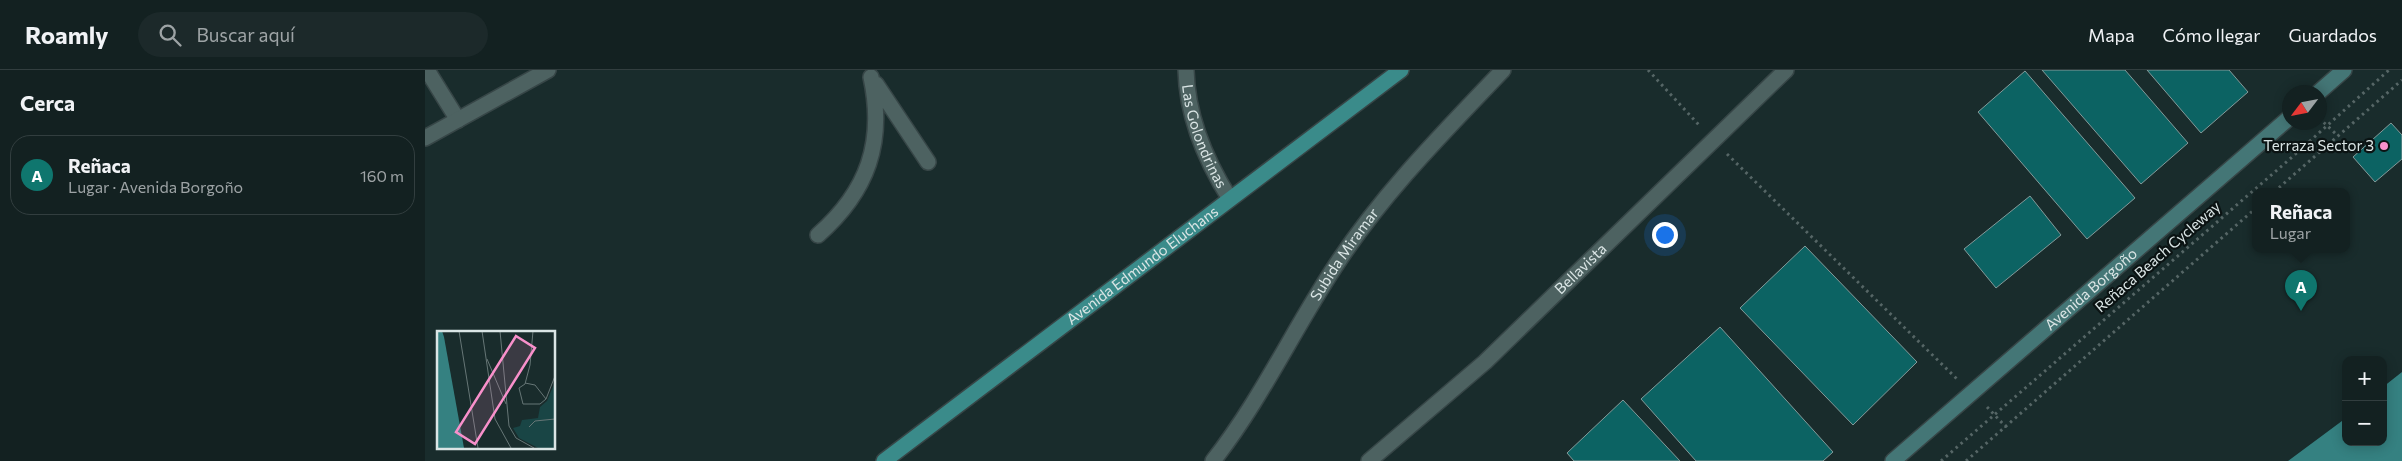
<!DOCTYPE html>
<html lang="es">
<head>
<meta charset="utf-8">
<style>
	body { margin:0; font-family:Commissioner,sans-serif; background:#1c292a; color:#f1f3f6 }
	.controls { position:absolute; right:15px; bottom:15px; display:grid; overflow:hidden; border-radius:10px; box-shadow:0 2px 12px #0003 }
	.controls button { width:45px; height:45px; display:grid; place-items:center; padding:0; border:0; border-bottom:1px solid #323e3f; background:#132121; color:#f1f3f6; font:25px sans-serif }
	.compass { position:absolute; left:1857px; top:15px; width:45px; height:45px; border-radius:50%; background:#132121; box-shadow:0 2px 12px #0003; rotate:238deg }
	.you { position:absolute; left:1239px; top:164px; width:18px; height:18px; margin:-12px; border:4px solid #fff; border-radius:50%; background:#1a73e8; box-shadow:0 0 0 8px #1a73e833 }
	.badge { display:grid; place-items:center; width:32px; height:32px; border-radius:50%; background:#0f766e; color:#fff; font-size:16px; font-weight:700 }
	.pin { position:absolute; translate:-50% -41px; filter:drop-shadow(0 1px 2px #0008) }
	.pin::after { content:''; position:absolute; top:26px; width:18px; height:15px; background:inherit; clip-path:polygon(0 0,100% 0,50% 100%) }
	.popup { position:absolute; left:1827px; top:118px; width:98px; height:65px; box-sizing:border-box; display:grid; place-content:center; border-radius:10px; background:#132121; filter:drop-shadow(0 1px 4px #0005); font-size:16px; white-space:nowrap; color:#9da3a5 }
	.popup b { font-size:19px; color:#f1f3f6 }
	.popup::after { content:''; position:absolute; left:50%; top:100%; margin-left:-10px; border:10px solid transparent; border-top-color:#132121 }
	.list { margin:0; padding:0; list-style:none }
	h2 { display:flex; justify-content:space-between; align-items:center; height:65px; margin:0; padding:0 20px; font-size:21px }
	h2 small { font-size:16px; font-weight:400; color:#9da3a5 }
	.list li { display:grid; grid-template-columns:32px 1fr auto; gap:15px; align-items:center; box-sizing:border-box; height:80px; margin:0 10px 10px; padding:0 10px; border:1px solid #323e3f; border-radius:20px }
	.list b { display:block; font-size:19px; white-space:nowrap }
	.list p { margin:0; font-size:16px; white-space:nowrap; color:#9da3a5 }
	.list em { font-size:16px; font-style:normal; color:#9da3a5 }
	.icon { flex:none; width:28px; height:28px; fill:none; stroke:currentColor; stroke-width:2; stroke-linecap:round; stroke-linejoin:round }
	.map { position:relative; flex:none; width:1977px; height:391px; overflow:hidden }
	header { display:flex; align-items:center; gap:30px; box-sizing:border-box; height:70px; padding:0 25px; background:#132121; border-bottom:1px solid #323e3f }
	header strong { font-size:24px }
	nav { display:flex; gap:28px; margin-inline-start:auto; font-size:18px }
	.search { width:350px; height:45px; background:#1c292a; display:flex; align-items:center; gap:12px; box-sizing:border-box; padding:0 18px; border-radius:28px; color:#9da3a5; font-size:19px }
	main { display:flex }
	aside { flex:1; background:#132121 }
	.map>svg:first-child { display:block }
	.water { fill:#358181 }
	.building { fill:#0c6363; stroke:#849a9a }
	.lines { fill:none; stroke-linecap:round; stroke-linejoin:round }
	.lane-casing { stroke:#374647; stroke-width:18 }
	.street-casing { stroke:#374647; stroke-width:18 }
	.secondary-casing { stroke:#374647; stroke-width:18 }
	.primary-casing { stroke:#374647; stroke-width:18 }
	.path { stroke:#566666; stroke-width:3; stroke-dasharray:2.5 4; stroke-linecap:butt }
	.lane { stroke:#4d6261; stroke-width:15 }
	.street { stroke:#4d6261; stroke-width:15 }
	.secondary { stroke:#447676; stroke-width:15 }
	.primary { stroke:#3a8b8a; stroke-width:15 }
	.poi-dot { fill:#f890cb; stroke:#0b1313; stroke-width:2 }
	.labels { text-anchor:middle; stroke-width:4.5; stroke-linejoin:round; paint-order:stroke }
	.street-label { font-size:15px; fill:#dae5e5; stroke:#0b1313 }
	.poi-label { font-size:15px; fill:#dae5e5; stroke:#0b1313; text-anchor:end }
	.inset-road { fill:none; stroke:#667676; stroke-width:1 }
	.view { fill:#f890cb; fill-opacity:0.15; stroke:#f890cb; stroke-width:2.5 }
	.inset-edge { fill:none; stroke:#dae5e5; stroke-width:2.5 }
</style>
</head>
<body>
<header>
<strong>Roamly</strong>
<div class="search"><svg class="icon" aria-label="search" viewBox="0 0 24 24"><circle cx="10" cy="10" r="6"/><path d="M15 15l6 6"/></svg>Buscar aquí</div>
<nav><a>Mapa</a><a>Cómo llegar</a><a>Guardados</a></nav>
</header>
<main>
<aside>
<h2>Cerca<small></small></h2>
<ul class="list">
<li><span class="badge">A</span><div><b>Reñaca</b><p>Lugar · Avenida Borgoño</p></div><em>160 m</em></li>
</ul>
</aside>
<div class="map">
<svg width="1977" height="391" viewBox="0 0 1977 391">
	<rect width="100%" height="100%" fill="#192c2c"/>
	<path class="water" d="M1977,302V391H1863L1921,348V372H1958V317Z"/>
	<path class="building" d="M1617,0H1700L1763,73L1716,114Z
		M1722,0H1804L1823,22L1776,63Z
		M1600,1L1710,128L1662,169L1553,42Z
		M1966,53L1977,65V89L1950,112L1928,87Z
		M1605,126L1636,165L1571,218L1539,179Z
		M1380,176L1492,292L1428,355L1315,238Z
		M1295,257L1408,382L1398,391H1271L1216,329Z
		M1198,330L1255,391H1149L1142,383Z"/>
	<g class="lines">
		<defs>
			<path id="lane" d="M2,0L33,50
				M451,14L503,92
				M393,165C443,121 460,72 446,7"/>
			<g id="street">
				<path id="s1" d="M761,0C762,46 781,91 805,129"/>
				<path d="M0,68L123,0"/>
				<path id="s2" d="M788,391C836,330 868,260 911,195C958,123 1019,62 1078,0"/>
				<path id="s3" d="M944,391L1060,292L1361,0"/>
			</g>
			<g id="secondary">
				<path d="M1894,22L1919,0"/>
				<path id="s4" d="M1468,391L1864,48"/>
			</g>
			<g id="primary">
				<path id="s5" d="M459,391L976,0"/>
			</g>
		</defs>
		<use href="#lane" class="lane-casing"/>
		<use href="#street" class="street-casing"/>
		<use href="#secondary" class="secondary-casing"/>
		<use href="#primary" class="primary-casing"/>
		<path class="path" d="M1223,0L1274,55
			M1894,48L1913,66
			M1302,84L1532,309
			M1849,122L1977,10
			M1562,337L1581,357
			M1516,391L1866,88L1964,0
			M1541,391L1831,138"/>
		<use href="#lane" class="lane"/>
		<use href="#street" class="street"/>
		<use href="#secondary" class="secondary"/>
		<use href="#primary" class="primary"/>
	</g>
	<circle class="poi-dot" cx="1959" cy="76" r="5"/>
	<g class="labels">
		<g class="street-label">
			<text dy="5" stroke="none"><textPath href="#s1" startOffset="69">Las Golondrinas</textPath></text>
			<text dy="5" stroke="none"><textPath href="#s2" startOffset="245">Subida Miramar</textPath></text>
			<text transform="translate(1733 187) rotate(-41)" y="5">Reñaca Beach Cycleway</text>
			<text dy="5" stroke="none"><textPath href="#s5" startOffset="324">Avenida Edmundo Eluchans</textPath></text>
			<text dy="5" stroke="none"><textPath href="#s3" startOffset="286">Bellavista</textPath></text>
			<text dy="5" stroke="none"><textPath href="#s4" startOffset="262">Avenida Borgoño</textPath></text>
		</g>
		<g class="poi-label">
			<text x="1949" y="81">Terraza Sector 3</text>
		</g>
	</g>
	<g transform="translate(12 261)">
		<rect width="118" height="118" fill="#192c2c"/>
		<path d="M117,53V117H101L82,107L76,97L83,95L85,89L101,87L103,76L110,70Z" fill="#194545"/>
		<path d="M0,0H5L7,6L27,117H0Z" fill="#358181"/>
		<path class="inset-road" d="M22,0L41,117M45,0L58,88L74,117M63,0L72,95L79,107L97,117M50,28L69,73M88,52L98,54L109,68M82,57L86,73H103L109,68L118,45M82,57L88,53L93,34L96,0M92,96L98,90L118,88"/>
		<path class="view" d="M79,5L98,17L38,113L19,101Z"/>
		<rect width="118" height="118" class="inset-edge"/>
	</g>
</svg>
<div class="controls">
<button>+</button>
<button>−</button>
</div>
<svg class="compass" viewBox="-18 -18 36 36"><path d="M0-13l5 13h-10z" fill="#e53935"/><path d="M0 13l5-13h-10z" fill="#9da3a5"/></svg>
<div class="you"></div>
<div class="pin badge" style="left:1876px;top:241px">A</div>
<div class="popup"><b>Reñaca</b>Lugar</div>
</div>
</main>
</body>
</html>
